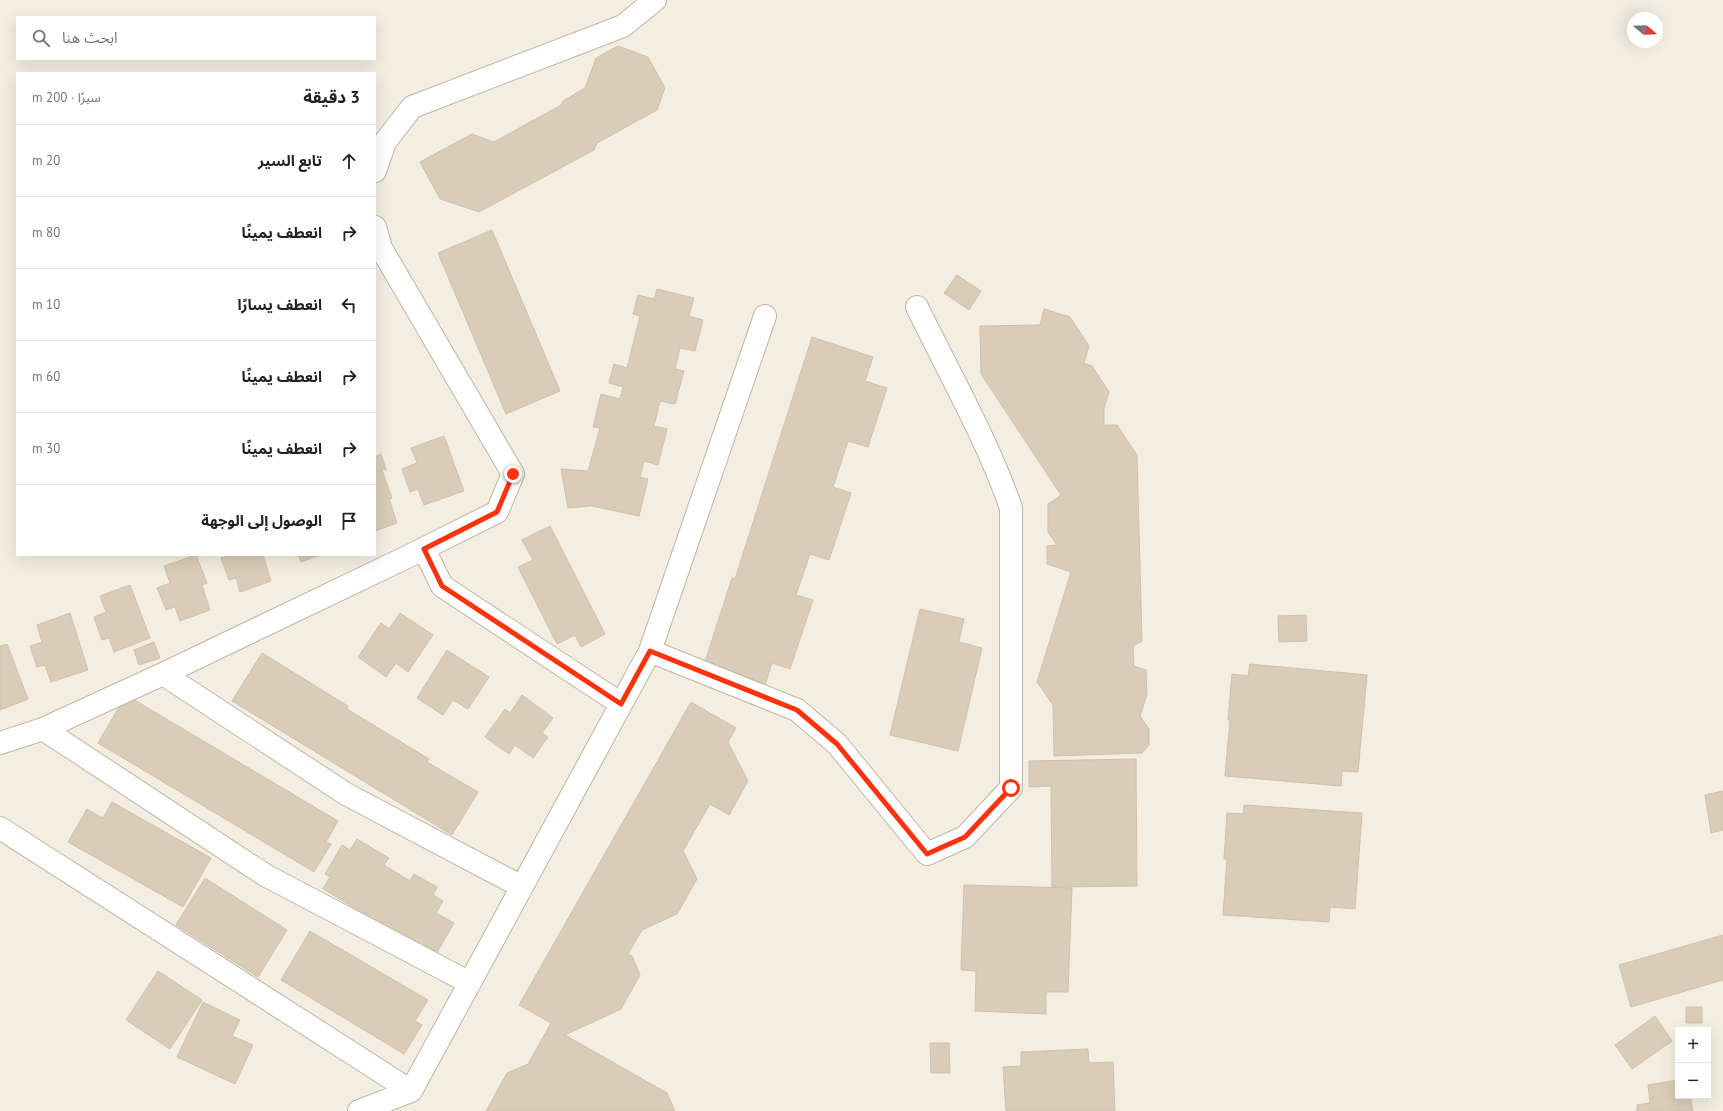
<!DOCTYPE html>
<html lang="ar">
<head>
<meta charset="utf-8">
<style>
	body { margin:0; font-family:"PT Sans","Noto Sans Arabic",sans-serif; background:#f6f6f6; color:#202124; direction:rtl }
	.controls { position:absolute; right:12px; bottom:12px; display:grid; overflow:hidden; border-radius:0px; box-shadow:0 4px 16px #0002 }
	.controls button { width:36px; height:36px; display:grid; place-items:center; padding:0; border:0; border-bottom:1px solid #e0e0e0; background:#fff; color:#202124; font:20px sans-serif }
	.compass { position:absolute; left:1627px; top:12px; width:36px; height:36px; border-radius:50%; background:#fff; box-shadow:0 4px 16px #0002; rotate:109deg }
	.stop { position:absolute; width:12px; height:12px; margin:-9px; border:3px solid #ff320c; border-radius:50%; background:#fff }
	.stop.end { background:#ff320c; border-color:#fff; box-shadow:0 1px 4px #0008 }
	.list { margin:0; padding:0; list-style:none }
	h2 { display:flex; justify-content:space-between; align-items:center; height:52px; margin:0; padding:0 16px; font-size:17px }
	h2 small { font-size:13px; font-weight:400; color:#757577 }
	.list li { display:grid; grid-template-columns:26px 1fr auto; gap:12px; align-items:center; box-sizing:border-box; height:72px; padding:0 16px; border-top:1px solid #e0e0e0 }
	.list b { display:block; font-size:15px; white-space:nowrap }
	.list em { font-size:13px; font-style:normal; color:#757577 }
	.icon { flex:none; width:22px; height:22px; fill:none; stroke:currentColor; stroke-width:2; stroke-linecap:round; stroke-linejoin:round }
	.map { position:relative; flex:none; width:1723px; height:1111px; overflow:hidden; direction:ltr }
	.search { position:absolute; background:#fff; box-shadow:0 4px 16px #0002; left:16px; top:16px; width:360px; height:44px; display:flex; align-items:center; gap:10px; box-sizing:border-box; padding:0 14px; border-radius:0px; color:#757577; font-size:15px }
	.panel { position:absolute; background:#fff; box-shadow:0 4px 16px #0002; left:16px; top:72px; width:360px; height:484px; border-radius:0px; direction:rtl }
	.map>svg:first-child { display:block }
	.building { fill:#d9ccb8; stroke:#d1c1a8 }
	.lines { fill:none; stroke-linecap:round; stroke-linejoin:round }
	.street-casing { stroke:#bfb6a3; stroke-width:24 }
	.street { stroke:#fff; stroke-width:22 }
	.route { stroke:#ff320c; stroke-width:5 }
</style>
</head>
<body>
<div class="map">
<svg width="1723" height="1111" viewBox="0 0 1723 1111">
	<rect width="100%" height="100%" fill="#f3eee1"/>
	<path class="building" d="M618,46L648,57L665,88L657,110L597,143L594,150L479,212L440,199L420,162L472,134L494,142L561,105L563,101L585,88L596,58Z
		M492,230L560,391L506,414L438,253Z
		M957,275L981,291L969,310L944,293Z
		M657,289L694,298L689,316L703,320L695,351L680,348L675,369L684,371L675,404L660,401L654,426L667,429L658,465L644,461L640,477L648,479L639,516L592,506L568,508L561,469L588,471L600,428L593,427L601,394L620,399L623,387L609,383L614,364L627,368L640,316L633,314L638,295L654,299Z
		M1044,309L1070,317L1089,346L1084,363L1092,366L1109,392L1104,408V425H1117L1137,455L1142,641L1133,646L1134,666L1146,670L1147,694L1140,716L1149,729V745L1142,753L1054,756L1053,705L1037,682L1071,572L1047,564V546L1057,545L1048,532V504L1061,495L981,374L980,326L1040,325Z
		M812,337L873,357L865,381L887,388L868,447L848,441L833,487L851,493L829,560L810,554L796,595L813,600L790,669L772,663L765,685L704,665L732,578L735,579Z
		M444,436L464,491L424,505L418,489L410,492L402,469L417,463L411,448Z
		M381,454L386,469L382,470L392,498L389,499L397,523L375,531V457Z
		M550,526L605,634L581,647L575,635L557,644L518,567L533,560L522,540Z
		M196,555L207,583L202,585L210,610L180,621L175,607L166,610L157,588L170,583L164,566Z
		M230,555H263L271,581L240,592L236,578L229,580L221,558Z
		M298,555H320L301,562Z
		M130,585L150,638L114,652L109,638L102,640L94,617L106,612L100,596Z
		M920,609L964,619L959,642L982,648L958,751L890,735Z
		M70,613L88,670L51,682L45,665L37,667L30,646L42,642L37,625Z
		M400,613L433,635L408,672L396,663L386,677L358,657L381,623L389,629Z
		M1306,615L1307,641L1279,642L1278,616Z
		M154,642L160,658L139,665L134,650Z
		M7,644L28,699L0,710V646Z
		M447,650L489,677L468,709L453,700L443,715L417,698Z
		M262,653L348,706L347,709L429,759L427,762L478,792L452,835L232,701Z
		M1250,664L1367,675L1358,772L1342,771L1341,786L1225,776L1230,720H1228L1232,674L1248,676Z
		M126,695L338,821L326,842L331,844L314,872L98,743Z
		M522,695L553,718L542,733L548,737L533,758L515,745L509,754L485,737L505,709L510,713Z
		M691,702L736,728L728,742L748,781L729,815L710,804L683,851L697,879L677,914L642,930L628,954L632,956L640,975L621,1009L565,1035L667,1093L675,1111H486L507,1073L528,1064L551,1023L519,1005Z
		M1136,759L1137,886L1052,887L1051,786L1029,787V761Z
		M1723,791V830L1711,833L1705,795Z
		M112,802L211,858L183,907L68,842L87,809L103,818Z
		M1244,805L1362,813L1355,909L1330,907L1329,922L1223,915L1227,859H1224L1227,813L1243,814Z
		M357,839L389,858L384,865L410,881L414,874L437,887L433,895L443,901L436,913L454,923L435,956L323,889L330,877L325,874L342,845L350,850Z
		M205,878L287,930L258,977L176,925Z
		M964,885L1072,888L1068,992H1046V1014L975,1011L976,971L961,970Z
		M310,931L428,1000L415,1021L422,1025L404,1054L281,980Z
		M1723,935V980L1631,1007L1619,965Z
		M158,971L202,1000L170,1049L126,1020Z
		M203,1002L240,1020L232,1036L253,1045L235,1084L177,1057Z
		M1686,1007H1702V1023H1686Z
		M1655,1016L1672,1041L1632,1069L1615,1045Z
		M930,1043H949L950,1073H931Z
		M1088,1049L1089,1063L1113,1062L1115,1111H1006L1003,1067L1021,1066V1052Z
		M1678,1080V1096H1690L1693,1111H1637V1105L1650,1103L1648,1085Z"/>
	<g class="lines">
		<defs>
			<path id="street" d="M375,171L385,142L412,107L623,26L655,0
				M424,549L442,586L621,704
				M650,651L797,710L837,744L927,854L965,837L1011,788V508C987,439 949,373 917,307
				M163,674L346,794L522,887
				M43,729L265,875L470,983
				M0,743L43,729L163,674L409,556L497,512L513,474L381,248L375,227
				M0,828L411,1091L650,651L765,316
				M359,1111L411,1091"/>
		</defs>
		<use href="#street" class="street-casing"/>
		<use href="#street" class="street"/>
	</g>
	<g class="lines">
		<path class="route" d="M513,474L497,512L424,549L442,586L621,704L650,651L797,710L837,744L927,854L965,837L1011,788"/>
	</g>
</svg>
<div class="controls">
<button>+</button>
<button>−</button>
</div>
<svg class="compass" viewBox="-18 -18 36 36"><path d="M0-13l5 13h-10z" fill="#e53935"/><path d="M0 13l5-13h-10z" fill="#757577"/></svg>
<div class="stop" style="left:1011px;top:788px"></div>
<div class="stop end" style="left:513px;top:474px"></div>
<div class="search"><svg class="icon" aria-label="search" viewBox="0 0 24 24"><circle cx="10" cy="10" r="6"/><path d="M15 15l6 6"/></svg>ابحث هنا</div>
<section class="panel">
<h2>3 دقيقة<small>سيرًا · 200 m</small></h2>
<ul class="list">
<li><svg class="icon" aria-label="ahead" viewBox="0 0 24 24"><path d="M12 20V5M6 11l6-6 6 6"/></svg><div><b>تابع السير</b></div><em>20 m</em></li>
<li><svg class="icon" aria-label="right" viewBox="0 0 24 24"><path d="M7 20v-9h11M14 6l5 5-5 5"/></svg><div><b>انعطف يمينًا</b></div><em>80 m</em></li>
<li><svg class="icon" aria-label="left" viewBox="0 0 24 24"><path d="M17 20v-9H6M10 6l-5 5 5 5"/></svg><div><b>انعطف يسارًا</b></div><em>10 m</em></li>
<li><svg class="icon" aria-label="right" viewBox="0 0 24 24"><path d="M7 20v-9h11M14 6l5 5-5 5"/></svg><div><b>انعطف يمينًا</b></div><em>60 m</em></li>
<li><svg class="icon" aria-label="right" viewBox="0 0 24 24"><path d="M7 20v-9h11M14 6l5 5-5 5"/></svg><div><b>انعطف يمينًا</b></div><em>30 m</em></li>
<li><svg class="icon" aria-label="arrive" viewBox="0 0 24 24"><path d="M6 21V4h12l-3 4 3 4H6"/></svg><div><b>الوصول إلى الوجهة</b></div></li>
</ul>
</section>
</div>
</body>
</html>
